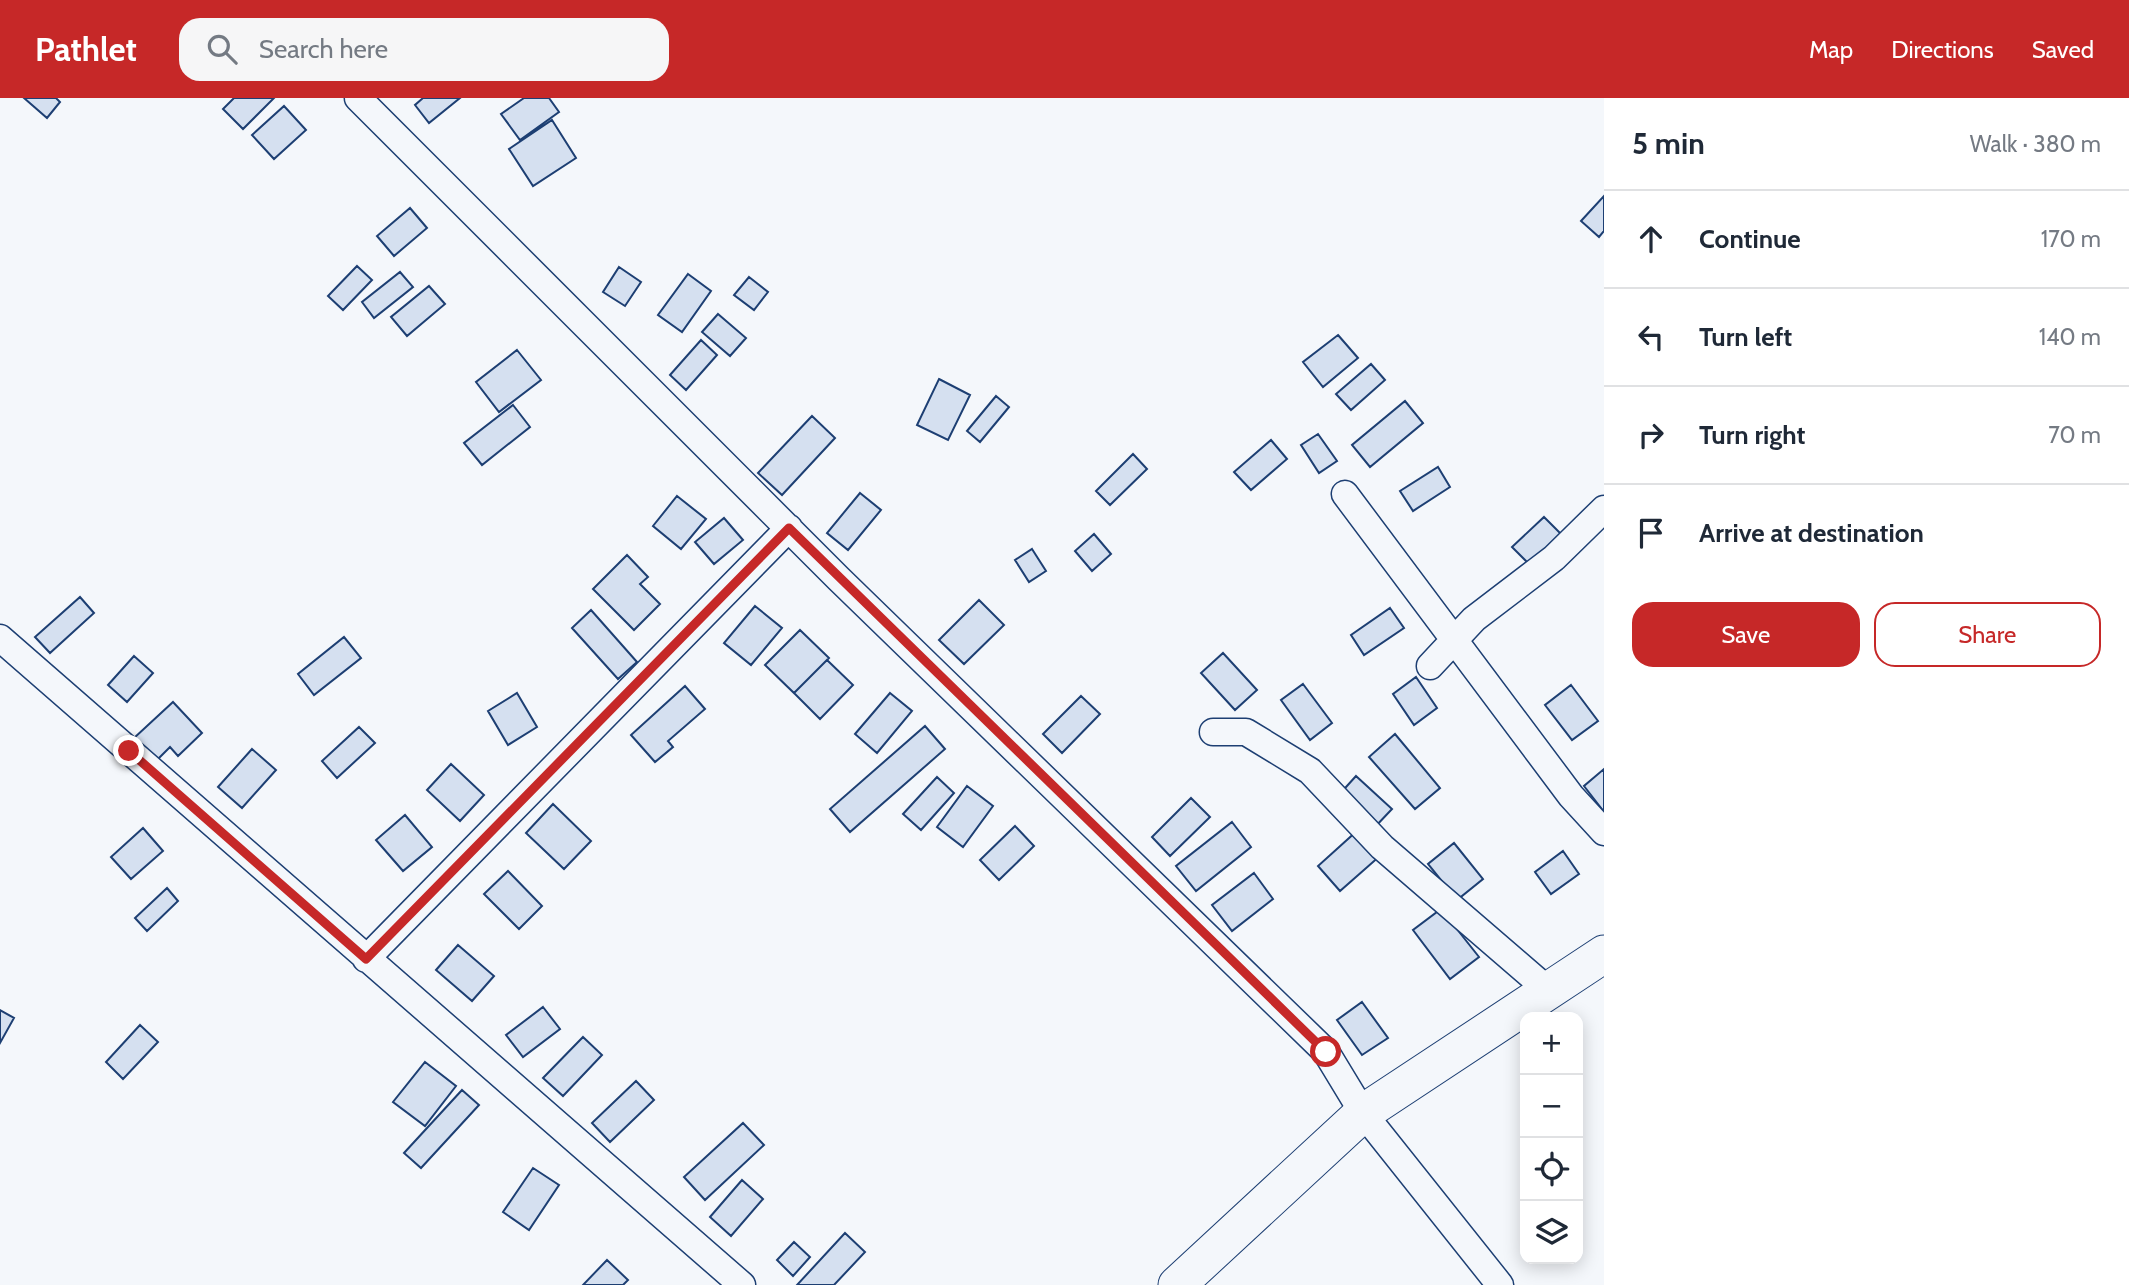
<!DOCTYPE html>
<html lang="en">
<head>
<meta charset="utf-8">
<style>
	body { margin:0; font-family:Cabin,sans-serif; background:#f6f6f7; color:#1f2937 }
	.controls { position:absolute; right:21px; bottom:21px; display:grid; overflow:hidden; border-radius:14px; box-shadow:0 4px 18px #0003 }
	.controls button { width:63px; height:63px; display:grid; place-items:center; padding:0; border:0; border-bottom:2px solid #e0e1e3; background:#fff; color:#1f2937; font:35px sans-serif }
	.stop { position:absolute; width:21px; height:21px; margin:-16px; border:5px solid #c62828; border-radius:50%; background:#fff }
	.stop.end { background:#c62828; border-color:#fff; box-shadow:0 2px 7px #0008 }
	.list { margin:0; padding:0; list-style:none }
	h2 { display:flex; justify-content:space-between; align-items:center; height:91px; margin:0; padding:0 28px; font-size:30px }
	h2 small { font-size:23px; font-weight:400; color:#747a83 }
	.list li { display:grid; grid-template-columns:46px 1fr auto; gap:21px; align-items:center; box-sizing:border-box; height:98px; padding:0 28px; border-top:2px solid #e0e1e3 }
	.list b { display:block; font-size:26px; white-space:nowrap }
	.list em { font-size:23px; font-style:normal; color:#747a83 }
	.actions { display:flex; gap:14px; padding:21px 28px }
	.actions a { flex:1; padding:16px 0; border:2px solid #c62828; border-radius:21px; text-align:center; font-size:24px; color:#c62828 }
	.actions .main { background:#c62828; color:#fff }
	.icon { flex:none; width:38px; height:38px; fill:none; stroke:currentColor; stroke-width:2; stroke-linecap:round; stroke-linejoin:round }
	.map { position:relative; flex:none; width:1604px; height:1187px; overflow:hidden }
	header { display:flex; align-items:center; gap:42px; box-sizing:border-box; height:98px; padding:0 35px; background:#c62828; color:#fff }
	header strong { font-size:33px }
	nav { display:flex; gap:38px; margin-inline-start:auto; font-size:24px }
	.search { width:490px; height:63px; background:#f6f6f7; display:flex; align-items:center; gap:18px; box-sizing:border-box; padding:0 24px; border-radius:21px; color:#747a83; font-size:26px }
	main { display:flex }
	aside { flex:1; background:#fff }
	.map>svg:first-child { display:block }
	.building { fill:#d5e0f0; stroke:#1d3f73; stroke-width:2 }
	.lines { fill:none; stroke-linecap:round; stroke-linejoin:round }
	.street-casing { stroke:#1d3f73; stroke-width:29 }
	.secondary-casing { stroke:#1d3f73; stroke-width:39 }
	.street { stroke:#f4f7fb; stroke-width:26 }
	.secondary { stroke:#f4f7fb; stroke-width:37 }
	.route { stroke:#c62828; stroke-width:9 }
</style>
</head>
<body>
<header>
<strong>Pathlet</strong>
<div class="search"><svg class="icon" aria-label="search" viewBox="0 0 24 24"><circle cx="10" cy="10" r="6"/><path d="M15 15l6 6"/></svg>Search here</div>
<nav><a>Map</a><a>Directions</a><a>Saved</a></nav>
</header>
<main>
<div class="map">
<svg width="1604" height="1187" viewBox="0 0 1604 1187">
	<rect width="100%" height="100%" fill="#f4f7fb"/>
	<path class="building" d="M24,0H56L60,4L47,20Z
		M234,0H274L243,31L223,11Z
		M423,0H460L429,25L415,7Z
		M524,0H549L559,14L520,42L501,16Z
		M284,8L306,32L274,61L252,37Z
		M552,22L576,60L533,88L509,51Z
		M1604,98V133L1599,139L1581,123Z
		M410,110L427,130L394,158L377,138Z
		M357,168L372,182L343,212L328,198Z
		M619,169L641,184L625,208L603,194Z
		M400,174L413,189L374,220L362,204Z
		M688,176L711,193L682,234L658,217Z
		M749,179L768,194L754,212L734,197Z
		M429,188L445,206L407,238L391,219Z
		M718,216L746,240L730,258L702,234Z
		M1338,237L1358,260L1323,289L1303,264Z
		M701,242L717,257L686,292L670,277Z
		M517,252L541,282L499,314L476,284Z
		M1371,266L1385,282L1351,312L1336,296Z
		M939,281L970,297L948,342L917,327Z
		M996,298L1009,309L980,344L967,333Z
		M1405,303L1423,325L1370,369L1352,347Z
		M513,307L530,329L482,367L464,345Z
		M812,318L835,340L782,397L758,375Z
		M1318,336L1337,363L1319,375L1301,347Z
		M1271,342L1287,361L1251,392L1234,374Z
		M1133,356L1147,371L1110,407L1096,393Z
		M1438,369L1450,389L1413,413L1400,393Z
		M860,395L881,412L848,452L827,435Z
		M677,398L706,421L681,451L653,428Z
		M1544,419L1563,438L1531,468L1512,449Z
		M724,420L743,442L714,466L695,444Z
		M1094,436L1111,456L1092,473L1075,453Z
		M1032,451L1046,473L1029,484L1015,462Z
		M627,457L648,479L640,486L660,506L634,532L593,491Z
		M80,499L94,515L50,555L35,539Z
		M979,502L1004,527L964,566L939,542Z
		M755,508L782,530L751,567L724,545Z
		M1390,510L1404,530L1364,557L1351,537Z
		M591,512L637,564L618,581L572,530Z
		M800,532L829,560L794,595L765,567Z
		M344,539L361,560L314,597L298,576Z
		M1223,555L1257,592L1235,612L1201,575Z
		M134,558L153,575L127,604L108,587Z
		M827,562L853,587L820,621L794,595Z
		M1416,579L1437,610L1414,627L1393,596Z
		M1303,586L1332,625L1310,642L1281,602Z
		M1571,587L1598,623L1572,642L1545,607Z
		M685,588L705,611L668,643L673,649L655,664L631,637Z
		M517,595L537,629L508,647L488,613Z
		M890,595L912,613L877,655L855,636Z
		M1081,598L1100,616L1062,655L1043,636Z
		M173,604L202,635L178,658L170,649L156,663L134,640Z
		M925,628L945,651L850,734L830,711Z
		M359,629L375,645L337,680L322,663Z
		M1395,636L1440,690L1415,711L1369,659Z
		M252,651L276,672L242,710L218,689Z
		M451,666L484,697L460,723L427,692Z
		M1604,671V714L1584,688Z
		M1356,678L1392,711L1373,731L1337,699Z
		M937,679L954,695L921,732L903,716Z
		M967,688L993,708L963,749L937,729Z
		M1191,700L1210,719L1170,758L1152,739Z
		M553,706L591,743L564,771L526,735Z
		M405,717L432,749L403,773L376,742Z
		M1232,724L1251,749L1196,793L1176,768Z
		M1015,728L1034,748L999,782L980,762Z
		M143,730L163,753L131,781L111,759Z
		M1358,732L1381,757L1340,793L1318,768Z
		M1454,745L1483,781L1457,802L1428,766Z
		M1563,753L1579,776L1551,796L1535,774Z
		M508,773L542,808L519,831L484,796Z
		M1254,775L1273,801L1232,833L1212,807Z
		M167,790L178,803L147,833L135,820Z
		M1441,811L1479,859L1450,881L1413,832Z
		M458,847L494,878L472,903L436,872Z
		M1362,904L1388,940L1362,957L1337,922Z
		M543,909L560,931L523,959L506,937Z
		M0,912L14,920L0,945Z
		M140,927L158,944L123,981L106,964Z
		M583,939L602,957L563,998L543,980Z
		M425,964L456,988L425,1028L393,1004Z
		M636,983L654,1002L610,1044L592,1025Z
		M462,992L479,1007L421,1070L404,1055Z
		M743,1025L764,1047L705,1102L684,1079Z
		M533,1070L559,1087L529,1132L503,1114Z
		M742,1082L763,1101L731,1138L710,1119Z
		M845,1135L865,1154L834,1187H797Z
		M794,1144L810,1159L793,1178L777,1162Z
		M607,1162L628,1182L623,1187H583Z"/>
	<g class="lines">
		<defs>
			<path id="street" d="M358,0L839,481L1326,954L1363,1015L1500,1187
				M1345,396L1571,698L1604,734
				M0,540L742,1187
				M1430,568L1474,521L1554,460L1604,411
				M1213,634H1246L1310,673L1382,749L1549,893
				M366,861L789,430"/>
			<path id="secondary" d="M1177,1187L1363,1015L1604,856"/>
		</defs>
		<use href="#street" class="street-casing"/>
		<use href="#secondary" class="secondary-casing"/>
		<use href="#street" class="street"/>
		<use href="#secondary" class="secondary"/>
	</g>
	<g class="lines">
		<path class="route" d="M129,653L366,861L789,430L1326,954"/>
	</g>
</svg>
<div class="controls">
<button>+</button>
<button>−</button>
<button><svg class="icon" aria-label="locate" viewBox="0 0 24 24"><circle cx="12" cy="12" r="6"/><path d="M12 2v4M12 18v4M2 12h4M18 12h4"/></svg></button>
<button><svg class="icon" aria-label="layers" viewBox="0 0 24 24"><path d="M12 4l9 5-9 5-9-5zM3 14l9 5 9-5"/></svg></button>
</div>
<div class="stop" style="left:1326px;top:954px"></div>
<div class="stop end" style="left:129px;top:653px"></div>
</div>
<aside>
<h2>5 min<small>Walk · 380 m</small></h2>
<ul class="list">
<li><svg class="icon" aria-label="ahead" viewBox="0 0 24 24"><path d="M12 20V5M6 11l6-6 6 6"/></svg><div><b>Continue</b></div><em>170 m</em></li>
<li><svg class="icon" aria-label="left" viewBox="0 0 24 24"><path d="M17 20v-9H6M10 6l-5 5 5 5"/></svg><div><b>Turn left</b></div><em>140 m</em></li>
<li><svg class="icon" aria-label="right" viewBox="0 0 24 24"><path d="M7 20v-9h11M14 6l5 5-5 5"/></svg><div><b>Turn right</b></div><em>70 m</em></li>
<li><svg class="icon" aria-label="arrive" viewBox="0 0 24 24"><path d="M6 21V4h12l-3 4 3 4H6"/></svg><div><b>Arrive at destination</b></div></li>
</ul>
<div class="actions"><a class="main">Save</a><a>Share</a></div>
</aside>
</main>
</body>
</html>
